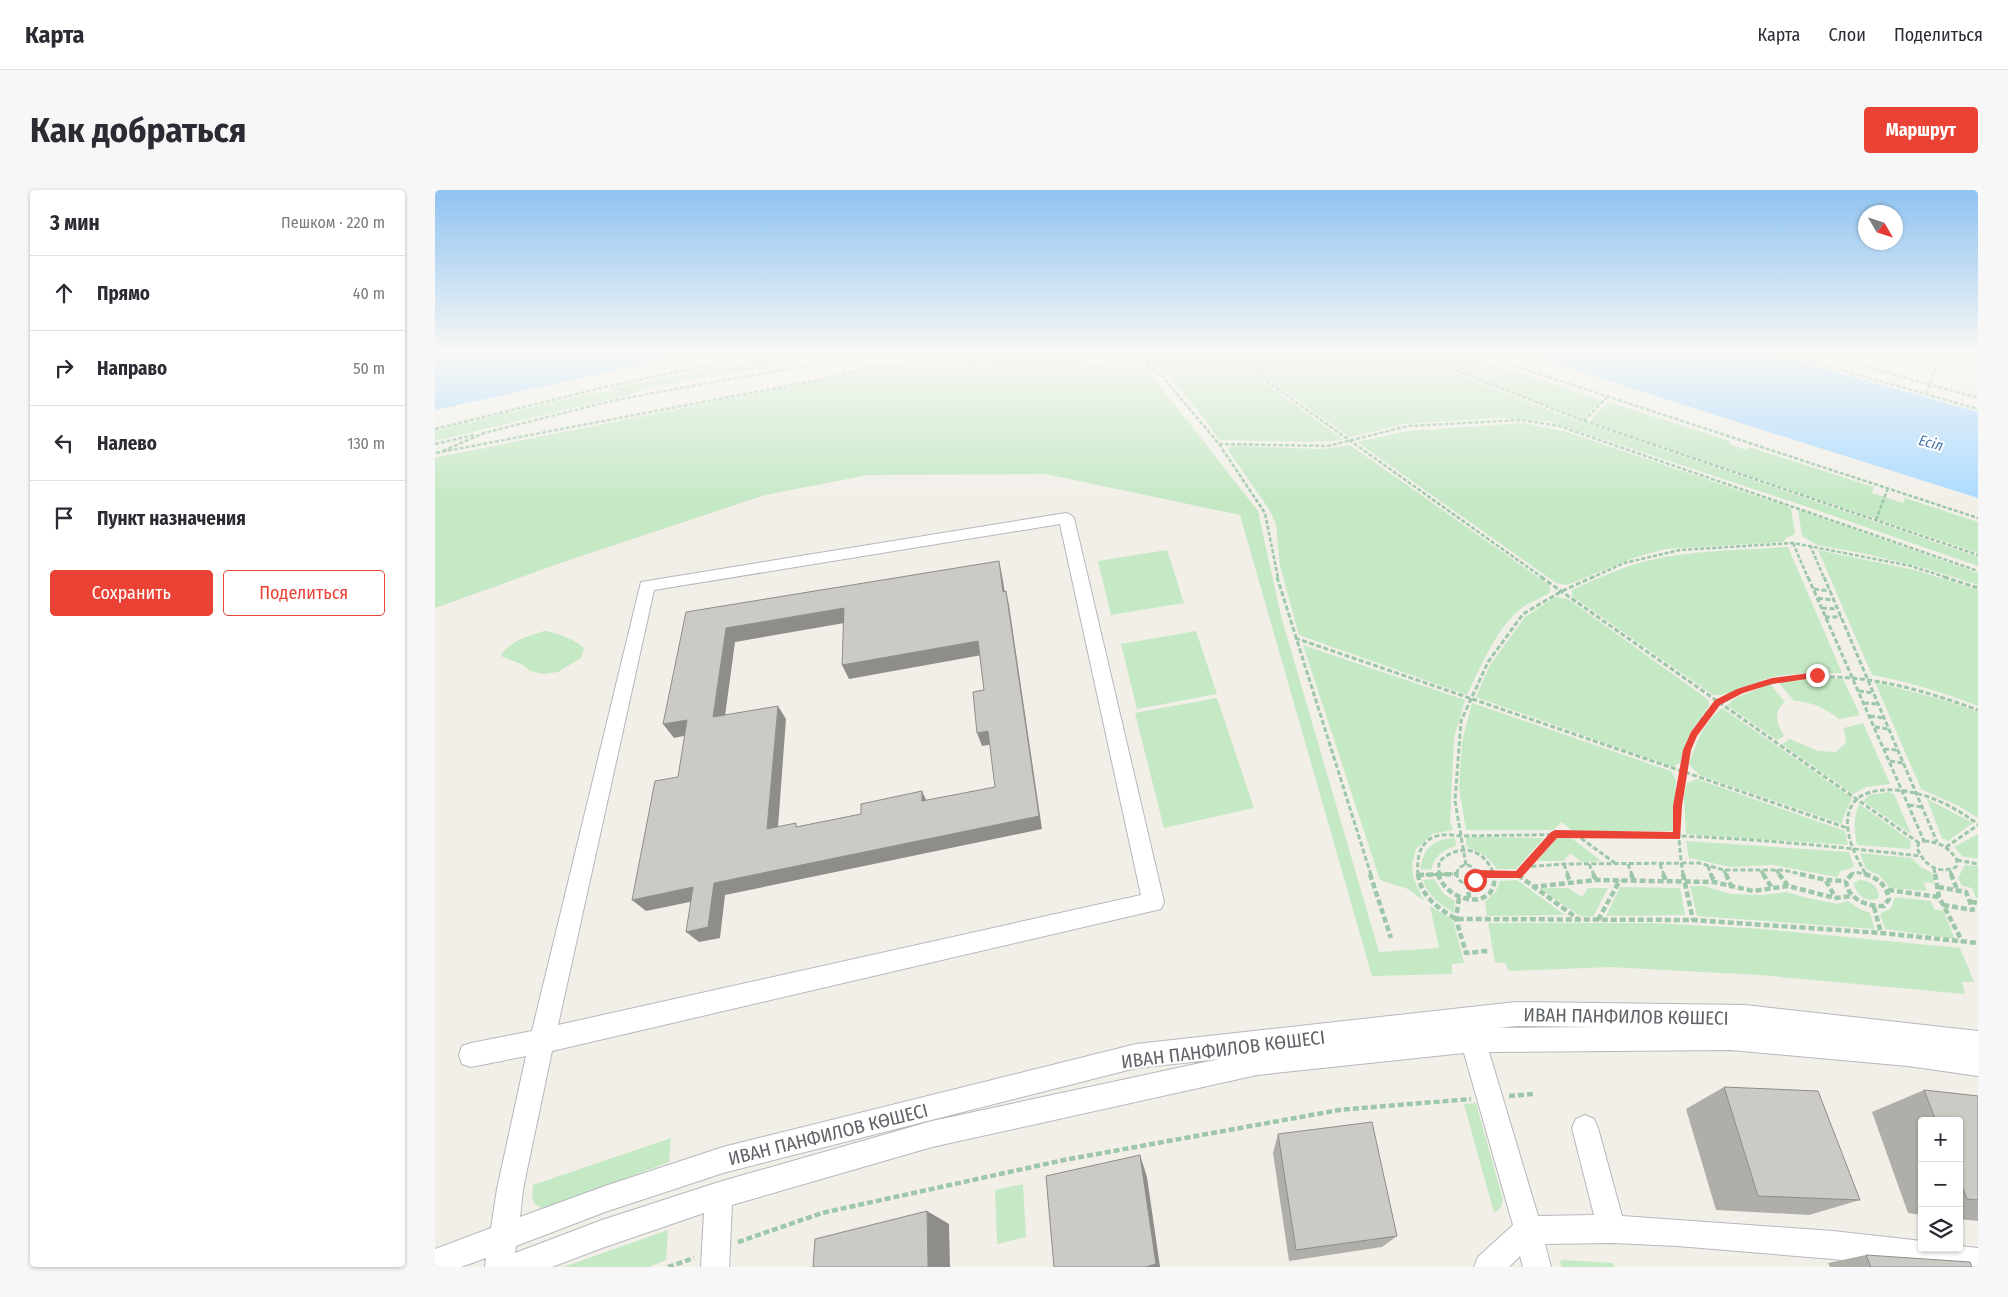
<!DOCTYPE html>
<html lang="ru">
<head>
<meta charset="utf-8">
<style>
	body { margin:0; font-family:"Fira Sans Condensed",sans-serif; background:#f7f7f7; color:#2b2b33 }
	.controls { position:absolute; right:15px; bottom:15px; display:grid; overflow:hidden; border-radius:5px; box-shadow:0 1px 4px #0004 }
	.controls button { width:45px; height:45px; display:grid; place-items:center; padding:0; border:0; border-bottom:1px solid #e1e1e2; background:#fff; color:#2b2b33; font:25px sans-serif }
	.compass { position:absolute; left:1423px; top:15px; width:45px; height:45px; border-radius:50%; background:#fff; box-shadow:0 1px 4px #0004; rotate:129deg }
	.stop { position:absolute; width:15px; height:15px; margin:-11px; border:4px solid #ea4335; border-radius:50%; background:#fff }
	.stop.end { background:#ea4335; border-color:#fff; box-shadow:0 1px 5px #0008 }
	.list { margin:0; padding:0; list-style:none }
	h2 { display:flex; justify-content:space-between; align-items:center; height:65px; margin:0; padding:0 20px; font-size:21px }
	h2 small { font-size:16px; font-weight:400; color:#7c7c81 }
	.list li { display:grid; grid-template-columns:32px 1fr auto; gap:15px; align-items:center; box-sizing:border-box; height:75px; padding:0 20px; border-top:1px solid #e1e1e2 }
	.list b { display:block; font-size:19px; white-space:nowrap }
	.list em { font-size:16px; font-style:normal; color:#7c7c81 }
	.actions { display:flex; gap:10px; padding:15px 20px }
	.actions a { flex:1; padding:11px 0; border:1px solid #ea4335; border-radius:5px; text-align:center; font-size:18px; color:#ea4335 }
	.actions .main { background:#ea4335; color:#fff }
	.icon { flex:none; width:28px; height:28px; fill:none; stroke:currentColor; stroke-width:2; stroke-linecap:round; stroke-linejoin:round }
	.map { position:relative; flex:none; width:1543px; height:1077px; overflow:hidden; border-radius:5px }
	header { display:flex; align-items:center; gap:30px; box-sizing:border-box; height:70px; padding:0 25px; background:#fff; border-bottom:1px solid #e1e1e2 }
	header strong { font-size:24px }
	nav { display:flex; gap:28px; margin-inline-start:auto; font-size:18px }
	.intro { display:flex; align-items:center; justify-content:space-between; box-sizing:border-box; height:120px; padding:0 30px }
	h1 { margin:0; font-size:35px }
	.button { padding:12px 22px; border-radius:5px; background:#ea4335; color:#fff; font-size:18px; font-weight:700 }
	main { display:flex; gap:30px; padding:0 30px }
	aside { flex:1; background:#fff; border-radius:5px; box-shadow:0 1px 4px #0004 }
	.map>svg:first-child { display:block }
	.green { fill:#c5e8c5 }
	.water { fill:#aadaff }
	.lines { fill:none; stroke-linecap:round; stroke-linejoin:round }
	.minor-casing { stroke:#b5b8bc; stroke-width:2 }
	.path-far2 { stroke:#9cc7a9; stroke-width:2.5; stroke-dasharray:4 2; stroke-linecap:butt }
	.path-far1 { stroke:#9cc7a9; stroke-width:3; stroke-dasharray:5 2.5; stroke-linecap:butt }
	.path { stroke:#9cc7a9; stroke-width:4.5; stroke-dasharray:6 3; stroke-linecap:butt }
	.minor { fill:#fff; fill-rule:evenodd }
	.wall { fill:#afaea9 }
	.shaded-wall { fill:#8f8d8a }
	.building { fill:#cccac5; stroke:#8f8d8a; fill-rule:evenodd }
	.route { fill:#ea4335 }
	.labels { text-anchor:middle; stroke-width:4; stroke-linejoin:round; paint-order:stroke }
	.far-water-label { font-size:15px; font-style:italic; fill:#4174aa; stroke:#fff }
	.near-street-label { font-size:19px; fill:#5f6368; stroke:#fff }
</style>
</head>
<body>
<header>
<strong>Карта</strong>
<nav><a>Карта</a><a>Слои</a><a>Поделиться</a></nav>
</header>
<div class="intro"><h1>Как добраться</h1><a class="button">Маршрут</a></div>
<main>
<aside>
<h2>3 мин<small>Пешком · 220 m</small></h2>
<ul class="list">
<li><svg class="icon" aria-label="ahead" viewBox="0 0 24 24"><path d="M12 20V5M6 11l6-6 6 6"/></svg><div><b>Прямо</b></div><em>40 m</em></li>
<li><svg class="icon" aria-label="right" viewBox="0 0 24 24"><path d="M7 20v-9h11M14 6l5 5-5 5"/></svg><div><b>Направо</b></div><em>50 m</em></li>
<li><svg class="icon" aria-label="left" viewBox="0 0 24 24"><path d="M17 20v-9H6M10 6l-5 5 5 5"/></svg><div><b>Налево</b></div><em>130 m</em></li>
<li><svg class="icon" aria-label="arrive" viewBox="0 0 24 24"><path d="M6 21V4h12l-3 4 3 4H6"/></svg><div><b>Пункт назначения</b></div></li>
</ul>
<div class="actions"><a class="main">Сохранить</a><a>Поделиться</a></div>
</aside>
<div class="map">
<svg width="1543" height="1077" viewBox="0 0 1543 1077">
	<rect width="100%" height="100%" fill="#f1efe8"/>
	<path class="green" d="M353,163H424L219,196L200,203L0,251V241L34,232V234L43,230L161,202V204L177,201L178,198Z
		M626,163H788L909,250L875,252L785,250C764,224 739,182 707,171Z
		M795,163H969L1124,224L1543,367V376L1370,316L1113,231L1062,228L969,234L915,247Z
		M975,163H1023L1167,210L1148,230Z
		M591,165L711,178L823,321L846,426L944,762L1004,758L995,716L1018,730L1029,773L1017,774V784L937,786L805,325L611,284L433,285L330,305L134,370L0,418V268L3,267L414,185L432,179L585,174Z
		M1173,212L1295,251L1294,254L1312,260L1314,257L1439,297L1437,303L1468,313L1470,308L1543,332V363L1154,232Z
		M1089,233L1132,242L1356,318L1360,344L1351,348L1349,352L1231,359L1201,367L1132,395L1121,393L922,252L973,241Z
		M915,255L1114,395L1115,403C1107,407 1099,411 1091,415C1063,433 1046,476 1032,505L864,445L845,376L841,334L834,319L793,260L797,256L887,259Z
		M1363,320L1543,383V395L1493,379L1432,364L1382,355L1367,346Z
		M1353,357L1407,483C1384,483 1360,482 1337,487C1318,492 1297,507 1278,505L1137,406V400C1162,389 1188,376 1216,370C1260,360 1308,360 1353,357Z
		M732,360L749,413L676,425L663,371Z
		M1383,360L1480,380L1543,400V516C1508,502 1474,492 1437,485Z
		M1120,407L1133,409L1271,508L1275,514C1262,533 1249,549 1246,572L1238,577L1041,507L1055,475L1090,427Z
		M109,441C118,441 143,451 149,458L146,468L123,482L108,484L95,481L88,475L66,466C73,451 95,446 109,441Z
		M761,441L782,504L702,519L686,454Z
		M868,455L1030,510L1019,548L1015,631L1018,640L997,644L981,659L977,674L978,687L989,711L973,699L945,690Z
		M1383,488L1408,489L1425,525L1404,529C1391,519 1376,511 1359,511L1344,493Z
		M1440,492L1508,510L1543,522V628L1522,615L1486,599Z
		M1335,494L1350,512C1337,522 1342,533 1349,546L1342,550L1292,515L1301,508Z
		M782,508L819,618L729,638L700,523Z
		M1037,513L1236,581L1241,590L1238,641H1138L1126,632L1119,640H1031L1024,598L1027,552Z
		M1287,518L1417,608L1408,628L1407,634L1264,585L1254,574C1261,553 1269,532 1287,518Z
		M1428,533L1455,594L1431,597L1418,604L1347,554L1355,549L1383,561L1401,562L1411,553L1409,538Z
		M1262,589L1410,641L1413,655L1251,644L1249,605L1252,593Z
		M1454,602L1459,604L1476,644L1428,611L1434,605Z
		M1492,609L1538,633L1513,651L1507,648Z
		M1424,614L1476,651L1475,659L1422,655C1419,639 1418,629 1424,614Z
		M1543,644V669L1527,666L1519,657Z
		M1031,647L1109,648L1081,679H1062L1051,666L1031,656Z
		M1135,647L1166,671L1147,672L1135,663L1129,671H1102L1122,648Z
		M1020,648L1021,656C1007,660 1000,666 996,680L985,679C989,657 998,649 1020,648Z
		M1251,651L1414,662L1419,677L1406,681L1402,687L1338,675L1295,677L1254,668Z
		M1425,663L1476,668L1486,677L1497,683L1499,693L1489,692L1492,701L1455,698L1444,685L1431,679Z
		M1530,675L1543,676V708H1541L1537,698L1527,696L1523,688Z
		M999,689L1009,704L1020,711L1019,723C1006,715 992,705 988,690Z
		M1082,690L1130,725L1052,726L1050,712L1061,701L1065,691Z
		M1424,690C1434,690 1443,696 1444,706L1442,709C1431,712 1420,705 1419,693Z
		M1255,696H1269L1295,704L1328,705L1351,702L1372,708L1403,714L1413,711L1424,719L1435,723L1440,739L1262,726Z
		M1185,697L1245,698L1250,725L1171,726Z
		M1104,698H1133L1147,707L1153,698H1173L1158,727L1145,726Z
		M1460,707L1496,711L1499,719L1508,721L1520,749L1450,739L1445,724L1456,718Z
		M1053,733H1218L1327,739L1525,758L1539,792H1527L1530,804L1325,785L1175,777L1074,781L1070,773L1060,772Z
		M1041,913L1068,1010L1066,1017L1059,1023L1029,914Z
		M236,948L234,972L114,1017L106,1018L100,1014L97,1008L98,995Z
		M588,994L591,1047L562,1054L560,1000Z
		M233,1040L231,1070L214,1077H128Z
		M1127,1070L1178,1073L1179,1077H1127L1125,1072Z"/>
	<path class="water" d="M0,163H260L0,220Z
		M1088,163H1334L1543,222V308L1173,191Z"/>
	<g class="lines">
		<defs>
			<path id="minor" d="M631,323L636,325L639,328L729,712L726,719L117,861L88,999L85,1027L170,996L288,957L701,854L1081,812L1310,815L1543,841V886L1473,876L1296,860L1054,862L1103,1026L1159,1025L1137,938L1141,929L1150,925L1159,929L1163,938L1187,1026L1398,1041L1487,1051V1058H1524V1056L1543,1058V1077H1467L1398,1069L1242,1056L1178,1053L1110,1054L1116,1077H1088L1085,1066L1074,1077H1039L1043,1067L1078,1035L1029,863L822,885L497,957L297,1015L294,1077H266L269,1023L167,1058L117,1077H50L51,1068L26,1077H0V1059L56,1038L62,999L91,866L36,877L27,874L24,865L27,856L36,853L97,841L206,392ZM625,334L706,705L123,835L219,400ZM1081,836L1164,837L1064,838ZM784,869L497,931L284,992L167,1030L80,1063L81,1056L170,1022L288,983L701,878Z"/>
		</defs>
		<use href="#minor" class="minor-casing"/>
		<path class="path-far2" d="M604,163L697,172L712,175L728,187L784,254L830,323L843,388
			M792,163L1108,388
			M976,163L1149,231L1543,365
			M1040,163L1543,328
			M1346,163L1543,219
			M1382,163L1543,208
			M1491,204L1506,163H1511
			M1149,231L1172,207
			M0,239L166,198L332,163
			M0,254L39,245
			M784,254L893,256L973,236L1087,230L1124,236L1543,381
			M8,261L49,243L180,210L440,163
			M1,263L404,186L437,176L589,172L592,163
			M1441,330L1453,298
			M1358,353L1373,388
			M1375,355L1389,388
			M1156,388L1189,373L1245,360L1358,353L1476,376L1513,388"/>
		<path class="path-far1" d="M842,387L936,685
			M1106,387L1484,653
			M1373,387L1489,651
			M1389,387L1502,652
			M1509,387L1543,398
			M1379,399L1395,401
			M1383,408L1398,410
			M1387,418L1402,419
			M1390,427H1406
			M860,448L1412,638
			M1424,501L1438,503
			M1429,513L1443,514
			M1435,526L1449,528
			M1440,537L1453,539
			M1449,559L1462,560
			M1455,571L1468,573
			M1474,615L1487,617
			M1140,644L1180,673
			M1489,651C1504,652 1514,657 1522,670L1521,677C1503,685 1489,675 1482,658L1484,653Z
			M1511,657L1543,635
			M1522,670L1543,674
			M1129,674L1133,685
			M1154,674L1159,685
			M1193,674L1197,685
			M1225,674L1229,685
			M1031,675L1020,611L1026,531L1053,472L1088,424L1127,401L1158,387
			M1022 684a9 9 0 1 1 18 0a9 9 0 1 1-18 0Z
			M1273,676L1276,685
			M1089,677L1129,674L1264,673L1289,680H1348L1370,685
			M1499,678L1500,685
			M1289,680L1291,685
			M1341,680L1345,685
			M1326,681L1329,685
			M1515,681L1517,685
			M1430,683C1423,670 1415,656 1413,640C1406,587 1473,597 1504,611C1518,617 1530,625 1543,634
			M1041,684L1083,685L1120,644
			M983,685C980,655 994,640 1024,646C1097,645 1170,643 1244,646C1324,649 1405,657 1485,666
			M983,685L1021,684
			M1004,685V672C1024,652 1050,658 1059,685
			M1248,685C1240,634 1238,545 1285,510C1298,501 1316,497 1332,494C1405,476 1474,495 1543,520
			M1415,685L1420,682L1434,685"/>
		<path class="path" d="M935,684L956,748
			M983,684C986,707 1003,718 1021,729L1258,730L1446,743L1543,753
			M1003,684C1013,715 1064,721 1059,684
			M1041,684H1084
			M1132,684L1135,692
			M1158,684L1161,690
			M1196,684L1199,691
			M1228,684L1231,691
			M1248,684L1258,730
			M1276,684L1279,692
			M1291,684L1297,698
			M1328,684L1337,698
			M1344,684L1353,696
			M1365,684L1391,690L1410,691
			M1417,684L1411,691C1412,709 1433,717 1449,716L1454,709C1451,695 1443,688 1430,684
			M1500,684L1504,707L1527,751
			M1516,684L1523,702
			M983,685L1021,684
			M1083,685L1143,729
			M1391,691L1400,707
			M1033,693L1034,710
			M1097,697L1161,690L1279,692L1318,701L1353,696L1400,708L1418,706
			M1503,697L1531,702L1538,720L1508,715
			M1453,700L1504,707
			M1024,708L1021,729L1031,763L1053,761
			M1536,712L1543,713
			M1439,717L1446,743
			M1163,730L1185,690
			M1074,906L1099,904
			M303,1052L387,1023L629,970L904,920L1036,909
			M233,1077L259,1068"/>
		<use href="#minor" class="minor"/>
	</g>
	<path class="wall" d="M1289,897L1425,1010L1374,1025L1281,1020L1251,919Z
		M1489,900L1543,906V1031L1524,1029V931H1487V1025L1473,1023L1437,922Z
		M843,944L962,1046L947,1057L854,1071L838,963Z
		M1431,1065L1537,1077H1395L1393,1073Z"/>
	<path class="shaded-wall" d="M564,371L567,385L572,416L568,402Z
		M571,401L574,415L607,639L290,705L285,748L264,752L251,742L279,693L604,626Z
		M409,418L415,432L300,452L288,541L278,527L291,438Z
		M543,451L547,465L414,489L407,475Z
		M343,516L351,529L342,651L332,639Z
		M252,530L263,543L239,548L228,534Z
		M553,541L558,554L547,556L542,543Z
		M487,601L493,614L487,611Z
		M258,697L269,709L211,721L197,710Z
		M705,965L712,987L725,1077H711Z
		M492,1021L514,1034L515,1077H493Z"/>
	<path class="building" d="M564,371L568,402L571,401L604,626L279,693L273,737L251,742L258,697L197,710L220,591L243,587L252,530L228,534L251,422ZM409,418L407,475L543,451L549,500L538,502L542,543L553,541L560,597L487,611V601L426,614V624L361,637V633L332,639L343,516L278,527L291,438Z
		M1289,897L1383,901L1425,1010L1323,1006Z
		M1489,900L1543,906V1010L1532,1009L1524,988V931H1501Z
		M937,932L962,1046L861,1060L843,944Z
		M705,965L721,1074L711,1077H619L611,986Z
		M492,1021L493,1077H378L380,1049Z
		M1431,1065L1535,1072L1537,1077H1436Z"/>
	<linearGradient id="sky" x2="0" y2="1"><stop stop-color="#8fc3f1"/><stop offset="0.52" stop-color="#f9f8f5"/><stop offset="1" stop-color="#f9f8f5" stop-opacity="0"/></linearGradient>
	<rect width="1543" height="313" fill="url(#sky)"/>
	<path class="route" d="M1382,482L1386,485L1385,487L1337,494L1308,503L1285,515L1262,546L1256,560L1247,616L1245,649L1122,648L1086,688H1045L1043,693H1036L1037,684L1041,680L1081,681L1116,642L1120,640L1238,642V616L1248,560L1256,542L1280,510L1302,499L1337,488Z"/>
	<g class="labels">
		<g class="far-water-label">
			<text transform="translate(1496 253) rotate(16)" y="5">Есіл</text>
		</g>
		<g class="near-street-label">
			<text transform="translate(1191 826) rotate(1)" y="7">ИВАН ПАНФИЛОВ КӨШЕСІ</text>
			<text transform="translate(788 859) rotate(-7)" y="7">ИВАН ПАНФИЛОВ КӨШЕСІ</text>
			<text transform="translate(393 944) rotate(-14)" y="7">ИВАН ПАНФИЛОВ КӨШЕСІ</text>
		</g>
	</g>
</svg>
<div class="controls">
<button>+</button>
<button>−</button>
<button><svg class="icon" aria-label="layers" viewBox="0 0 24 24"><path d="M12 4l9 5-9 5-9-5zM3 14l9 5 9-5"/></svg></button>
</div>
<svg class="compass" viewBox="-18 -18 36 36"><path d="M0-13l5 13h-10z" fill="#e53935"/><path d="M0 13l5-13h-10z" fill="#7c7c81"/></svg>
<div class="stop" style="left:1040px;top:690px"></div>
<div class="stop end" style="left:1382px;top:485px"></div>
</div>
</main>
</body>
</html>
